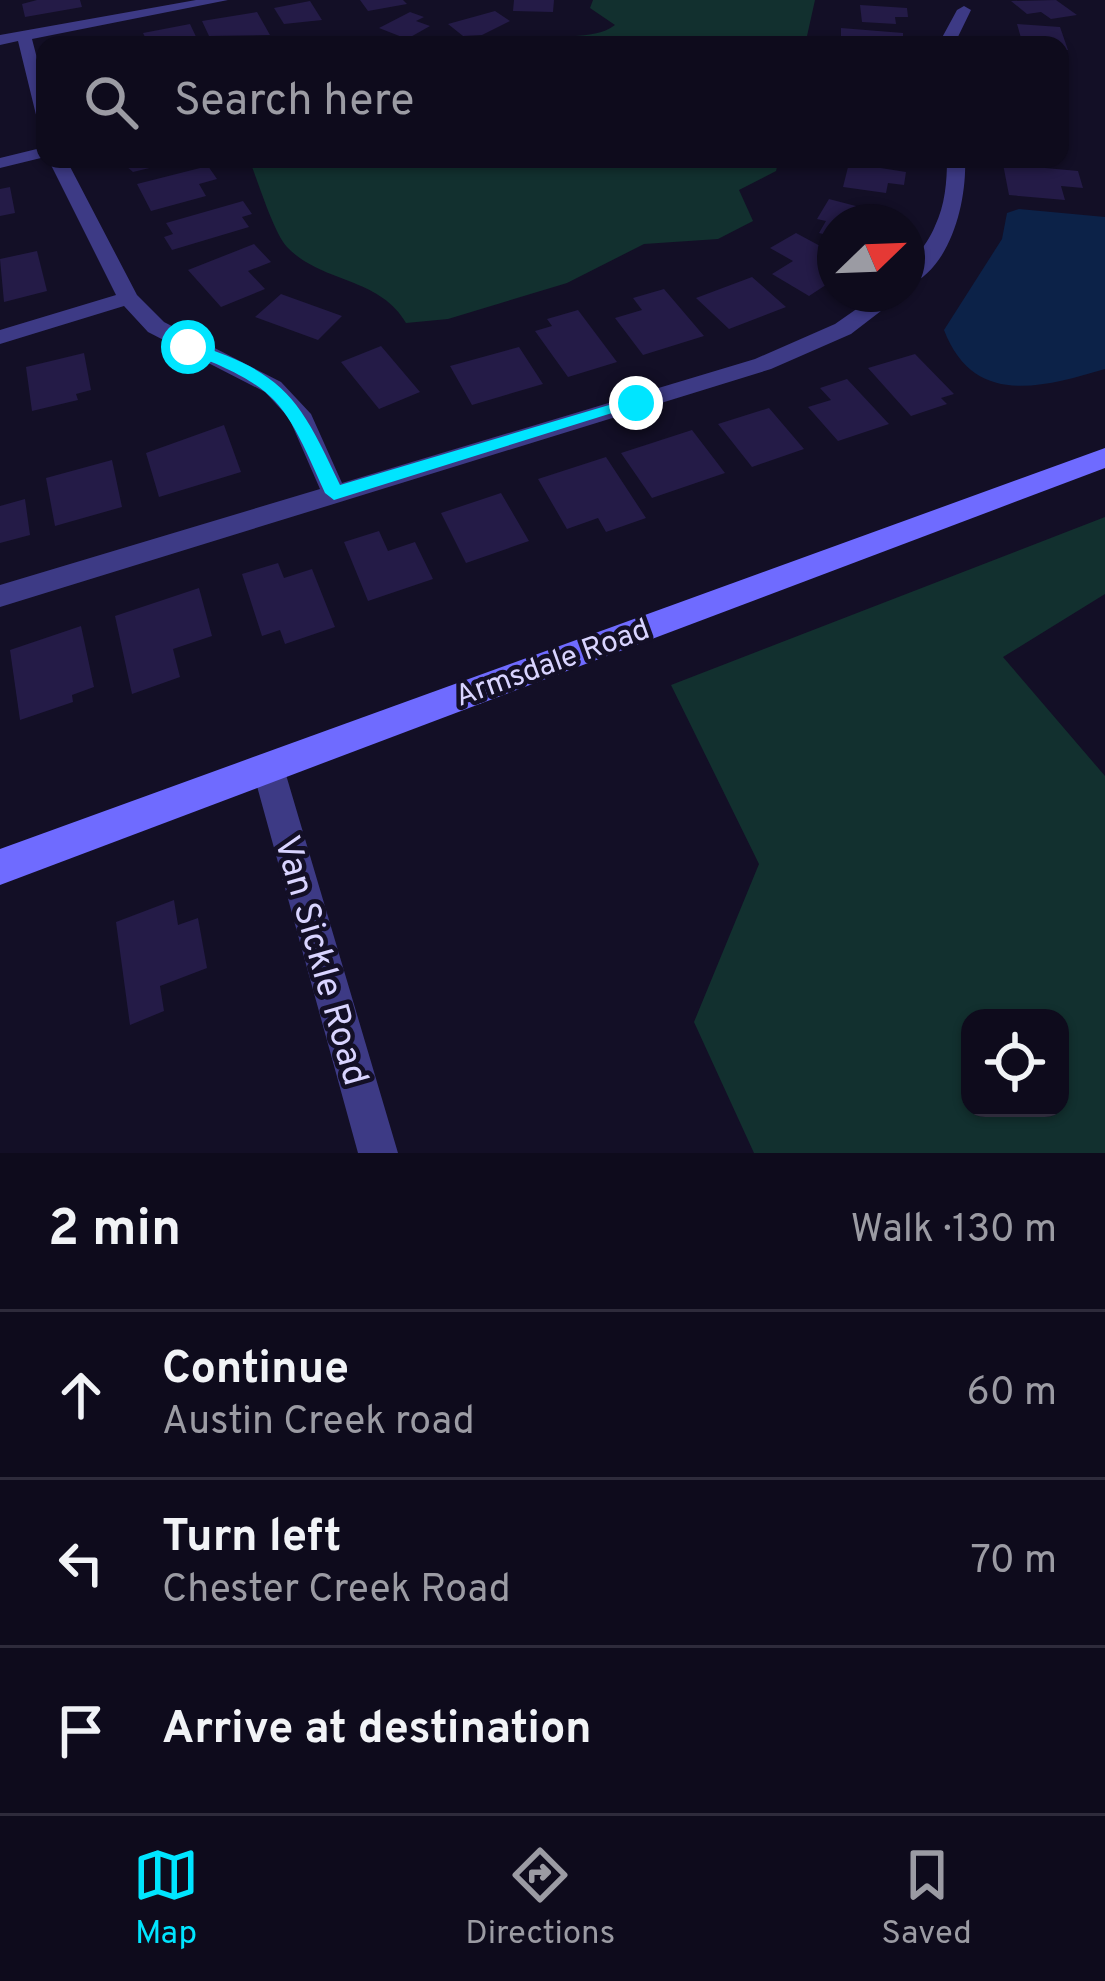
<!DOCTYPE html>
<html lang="en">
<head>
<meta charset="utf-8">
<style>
	body { margin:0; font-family:Overpass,sans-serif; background:#171425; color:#f1f3f6 }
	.controls { position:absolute; right:36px; bottom:36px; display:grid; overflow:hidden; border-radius:24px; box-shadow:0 3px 9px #0004 }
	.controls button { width:108px; height:108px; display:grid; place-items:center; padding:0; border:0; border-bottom:3px solid #2e2b3b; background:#0e0b1c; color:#f1f3f6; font:60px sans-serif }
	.compass { position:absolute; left:817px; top:204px; width:108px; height:108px; border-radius:50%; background:#0e0b1c; box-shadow:0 3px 9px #0004; rotate:67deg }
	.stop { position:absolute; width:36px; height:36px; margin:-27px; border:9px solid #00e5ff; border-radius:50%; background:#fff }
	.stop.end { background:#00e5ff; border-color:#fff; box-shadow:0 3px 12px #0008 }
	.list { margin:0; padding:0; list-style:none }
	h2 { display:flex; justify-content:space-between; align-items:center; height:156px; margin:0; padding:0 48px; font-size:51px }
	h2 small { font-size:39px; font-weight:400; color:#9b9ba3 }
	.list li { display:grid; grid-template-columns:78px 1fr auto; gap:36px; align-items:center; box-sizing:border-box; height:168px; padding:0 48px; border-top:3px solid #2e2b3b }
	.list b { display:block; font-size:45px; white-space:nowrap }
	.list p { margin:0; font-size:39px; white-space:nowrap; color:#9b9ba3 }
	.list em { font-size:39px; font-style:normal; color:#9b9ba3 }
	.icon { flex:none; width:66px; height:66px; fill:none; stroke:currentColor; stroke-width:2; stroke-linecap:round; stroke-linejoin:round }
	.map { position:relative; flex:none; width:1105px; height:1153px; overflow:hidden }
	.search { position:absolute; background:#0e0b1c; box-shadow:0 3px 9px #0004; left:36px; right:36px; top:36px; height:132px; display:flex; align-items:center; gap:30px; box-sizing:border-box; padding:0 42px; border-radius:24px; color:#9b9ba3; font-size:45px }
	.sheet { height:660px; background:#0e0b1c }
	nav { display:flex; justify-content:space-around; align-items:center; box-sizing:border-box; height:168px; border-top:3px solid #2e2b3b; background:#0e0b1c; font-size:33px; color:#9b9ba3 }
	nav a { display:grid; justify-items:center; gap:6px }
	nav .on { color:#00e5ff }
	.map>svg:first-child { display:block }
	.green { fill:#12302f; fill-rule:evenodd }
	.water { fill:#0c2248 }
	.building { fill:#241b47 }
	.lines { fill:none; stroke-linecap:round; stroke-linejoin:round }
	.street { fill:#3d3a85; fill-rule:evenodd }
	.secondary { fill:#6f6bff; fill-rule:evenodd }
	.route { fill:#00e5ff }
	.labels { text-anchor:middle; stroke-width:9; stroke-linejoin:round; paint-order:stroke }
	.street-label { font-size:30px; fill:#d9d4ff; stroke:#130f26 }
	.near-street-label { font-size:36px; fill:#d9d4ff; stroke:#130f26 }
</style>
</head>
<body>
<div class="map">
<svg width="1105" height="1153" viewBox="0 0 1105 1153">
	<rect width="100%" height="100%" fill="#130f26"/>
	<path class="green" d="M593,0H815L805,45H522C557,30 591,43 615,25L590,8Z
		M249,159H779L776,171L739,190L753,221L718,239L644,244L567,283L448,319L406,323C380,277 321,283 287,247C273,231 258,181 249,159Z
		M1105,517V594L1003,657L1105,776V1153H754L694,1022L759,864L671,685ZM1060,1018V1108H970V1018Z"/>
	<path class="water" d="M1019,209L1105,217V369C1043,387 974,408 944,330L1002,239L1007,213Z"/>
	<path class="building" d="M37,0H80L82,7L25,17L22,4Z
		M360,0H403L407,4L368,11Z
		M514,0H554L553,12L513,11Z
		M1056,0L1077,15L1051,19L1041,12L1027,14L1011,1Z
		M310,1L322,20L284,24L274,8Z
		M860,5L907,8L908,17H895L896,24L862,22Z
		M495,11L510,21L482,35L463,36L448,24Z
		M257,12L270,35L209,36L202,21Z
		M410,12L424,17L416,21L430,26L407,39L379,28Z
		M190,24L199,43L149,45L143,33Z
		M1017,24L1060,27L1068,50H1060V45H1023Z
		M841,28L903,33V45L841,39Z
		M118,159H177L178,161L133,172Z
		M849,163L906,172L904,185L888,183L886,193L843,187Z
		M1003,164L1078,171L1083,188L1061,186L1065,200L1009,195Z
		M208,166L217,179L199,184L206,196L151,211L137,184Z
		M10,187L15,213L0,216V189Z
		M829,199L890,215L886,222H835V237L819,233L826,221L817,219Z
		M243,201L252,214L242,217L249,227L172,250L164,237L173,234L166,223Z
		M796,233L835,254V279L809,296L772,274L793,261L770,248Z
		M254,244L271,262L248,271L265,289L221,307L188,270Z
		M37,251L47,291L4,302L0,259Z
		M752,277L786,307L729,329L696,298Z
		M664,289L704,336L643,355L615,318L642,310L633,298Z
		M281,294L342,316L318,340L255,317Z
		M578,310L617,362L568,377L535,331L552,326L547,319Z
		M381,346L420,392L379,409L341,362Z
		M519,347L543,384L472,405L450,366Z
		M84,353L91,390L76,394L78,400L32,411L26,367Z
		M915,354L954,394L941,398L947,404L911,416L868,368Z
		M847,379L889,424L838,441L808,407L831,400L820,388Z
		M769,408L804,449L752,467L718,424Z
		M224,425L241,472L159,497L146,453Z
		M692,430L725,473L652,498L621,453Z
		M606,457L646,518L606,532L598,518L567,529L538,479Z
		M112,460L122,507L55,526L46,478Z
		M501,493L529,541L466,563L441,513Z
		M25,499L30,535L0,543V506Z
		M379,531L388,551L415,542L433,579L368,601L344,542Z
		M278,563L284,578L312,569L335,627L285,644L280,630L262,636L242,574Z
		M199,588L212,636L173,649L180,677L132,694L115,616Z
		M81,626L94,687L72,695L73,702L20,720L10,650Z
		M174,900L178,925L198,918L207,968L160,986L164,1011L130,1025L116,922Z"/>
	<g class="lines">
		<path class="street" d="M196,0H228L32,39L45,89V128L39,127L18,41L0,45V35Z
			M964,6L971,10L954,45H938L957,10Z
			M45,147V157L0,168V158Z
			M48,159H66L137,295L164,322L281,382L311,414L342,483L755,359L835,324L878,294H903L851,334L771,369L0,607V585L320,489L289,418L265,392L148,332L124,306L0,344V330L116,295Z
			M947,159H965C967,201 951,269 907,286C907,261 926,249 935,226C945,205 947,182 947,159Z
			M268,754L279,758L284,768L398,1153H358L252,768L257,758Z"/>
		<path class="secondary" d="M1105,448V468L0,885V849Z"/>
	</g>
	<path class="route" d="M188,342C284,372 299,397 340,485L636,397L644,403L334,500L325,493C283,399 280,389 183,350L180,347Z"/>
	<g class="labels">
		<g class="street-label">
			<text transform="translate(552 662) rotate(-20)" y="10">Armsdale Road</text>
		</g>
		<g class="near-street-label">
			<text transform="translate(323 960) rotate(74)" y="13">Van Sickle Road</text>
		</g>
	</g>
</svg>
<div class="controls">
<button><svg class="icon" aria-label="locate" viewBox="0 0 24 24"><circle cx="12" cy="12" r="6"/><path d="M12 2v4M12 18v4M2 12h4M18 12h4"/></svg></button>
</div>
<svg class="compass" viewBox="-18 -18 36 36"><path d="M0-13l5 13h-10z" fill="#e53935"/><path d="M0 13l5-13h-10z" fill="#9b9ba3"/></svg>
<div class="stop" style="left:188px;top:347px"></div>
<div class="stop end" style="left:636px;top:403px"></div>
<div class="search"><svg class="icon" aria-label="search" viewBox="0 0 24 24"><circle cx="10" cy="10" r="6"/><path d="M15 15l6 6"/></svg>Search here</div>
</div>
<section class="sheet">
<h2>2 min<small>Walk · 130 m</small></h2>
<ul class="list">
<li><svg class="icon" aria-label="ahead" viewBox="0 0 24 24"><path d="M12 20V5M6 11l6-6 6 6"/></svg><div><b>Continue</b><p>Austin Creek road</p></div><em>60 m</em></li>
<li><svg class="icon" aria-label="left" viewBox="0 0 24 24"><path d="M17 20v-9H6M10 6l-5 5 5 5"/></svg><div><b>Turn left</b><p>Chester Creek Road</p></div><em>70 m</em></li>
<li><svg class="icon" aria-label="arrive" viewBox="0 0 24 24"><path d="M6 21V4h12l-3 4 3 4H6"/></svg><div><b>Arrive at destination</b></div></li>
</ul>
</section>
<nav>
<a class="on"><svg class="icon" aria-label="map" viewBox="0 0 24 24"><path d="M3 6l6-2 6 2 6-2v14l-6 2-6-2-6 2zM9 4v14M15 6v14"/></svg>Map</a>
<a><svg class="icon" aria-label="directions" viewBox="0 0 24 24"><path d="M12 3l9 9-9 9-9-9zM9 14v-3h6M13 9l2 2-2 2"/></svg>Directions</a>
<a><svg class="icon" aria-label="saved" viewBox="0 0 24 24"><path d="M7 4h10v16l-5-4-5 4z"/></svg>Saved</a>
</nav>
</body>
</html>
